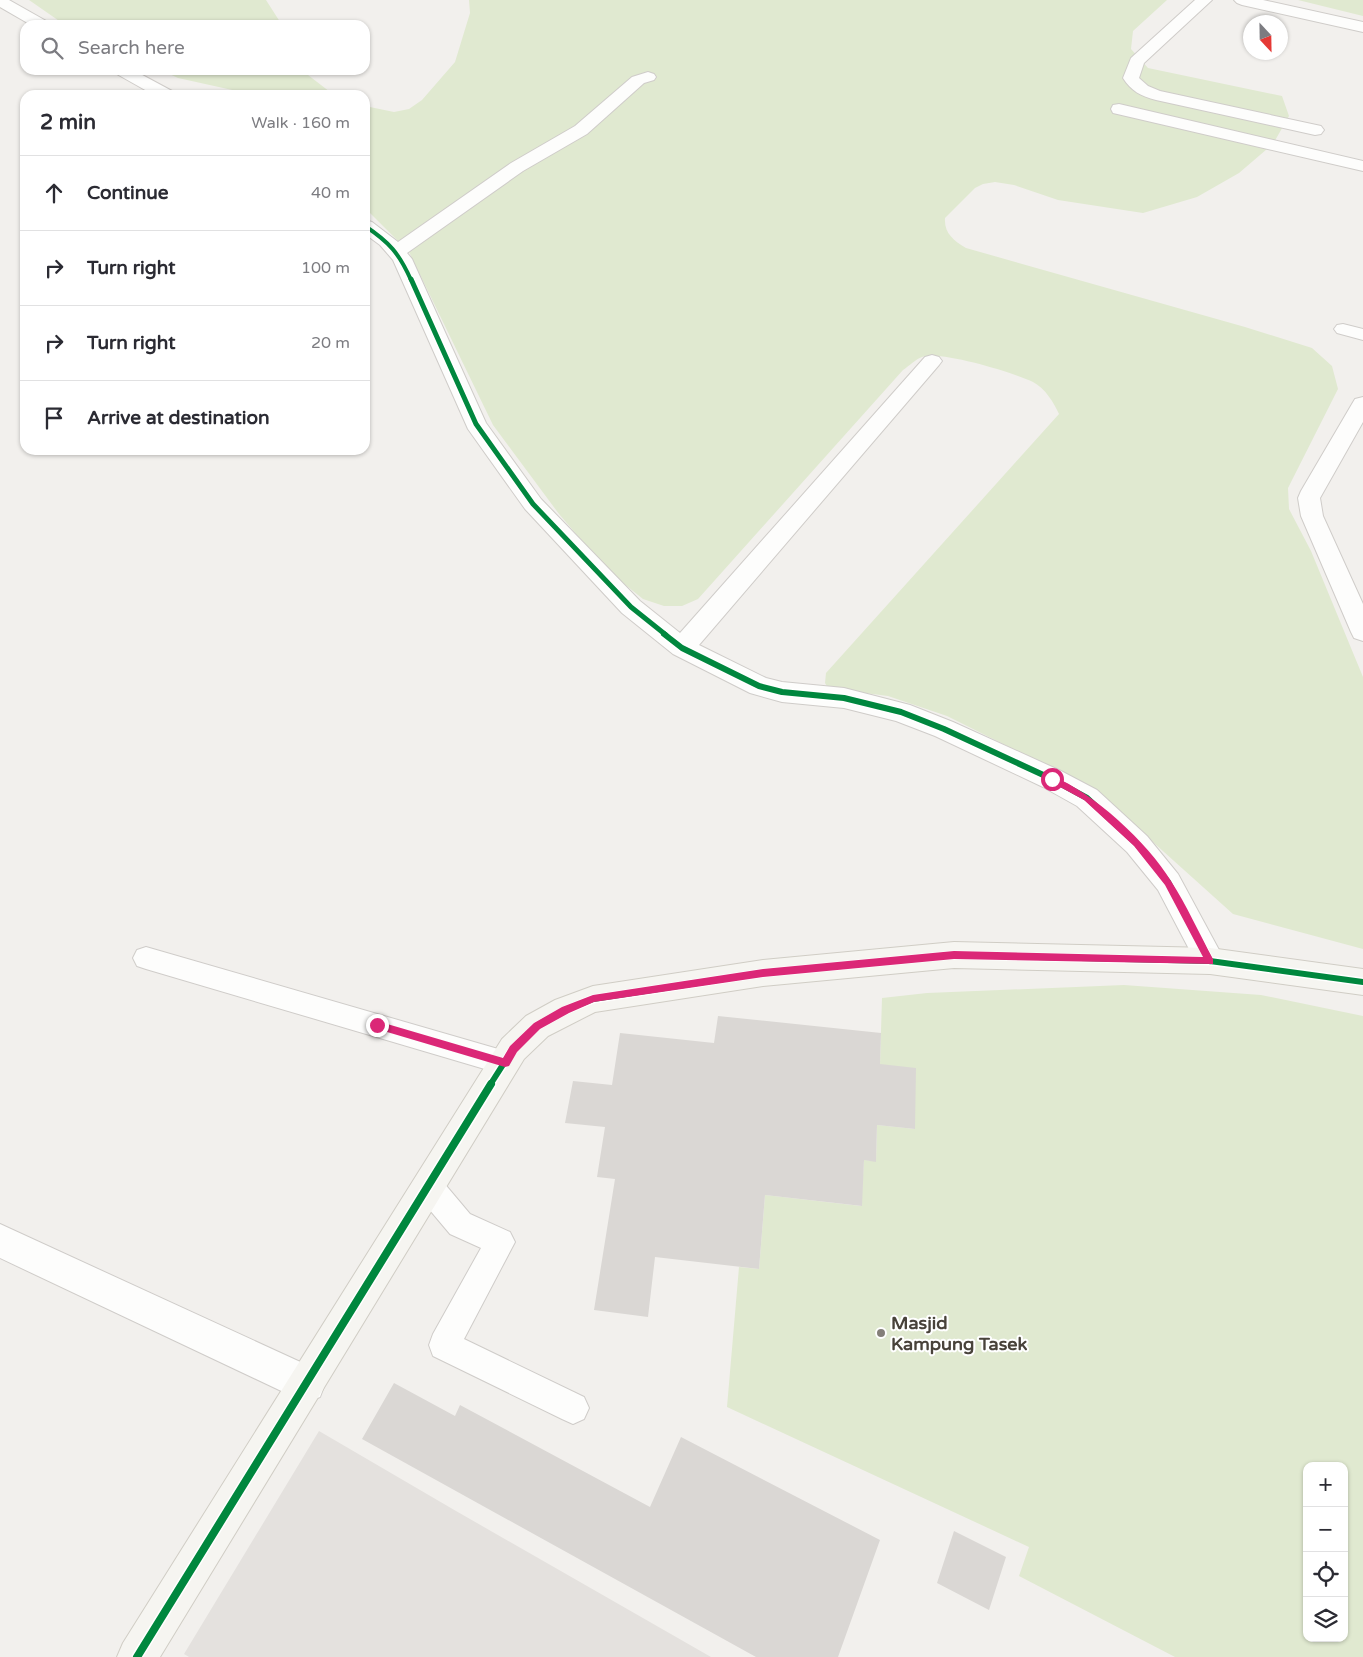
<!DOCTYPE html>
<html lang="en">
<head>
<meta charset="utf-8">
<style>
	body { margin:0; font-family:"Varela Round",sans-serif; background:#f2f2f3; color:#2b2b33 }
	.controls { position:absolute; right:15px; bottom:15px; display:grid; overflow:hidden; border-radius:10px; box-shadow:0 1px 4px #0004 }
	.controls button { width:45px; height:45px; display:grid; place-items:center; padding:0; border:0; border-bottom:1px solid #e1e1e2; background:#fff; color:#2b2b33; font:25px sans-serif }
	.compass { position:absolute; left:1243px; top:15px; width:45px; height:45px; border-radius:50%; background:#fff; box-shadow:0 1px 4px #0004; rotate:158deg }
	.stop { position:absolute; width:15px; height:15px; margin:-11px; border:4px solid #db2777; border-radius:50%; background:#fff }
	.stop.end { background:#db2777; border-color:#fff; box-shadow:0 1px 5px #0008 }
	.list { margin:0; padding:0; list-style:none }
	h2 { display:flex; justify-content:space-between; align-items:center; height:65px; margin:0; padding:0 20px; font-size:21px }
	h2 small { font-size:16px; font-weight:400; color:#7c7c81 }
	.list li { display:grid; grid-template-columns:32px 1fr auto; gap:15px; align-items:center; box-sizing:border-box; height:75px; padding:0 20px; border-top:1px solid #e1e1e2 }
	.list b { display:block; font-size:19px; white-space:nowrap }
	.list em { font-size:16px; font-style:normal; color:#7c7c81 }
	.icon { flex:none; width:28px; height:28px; fill:none; stroke:currentColor; stroke-width:2; stroke-linecap:round; stroke-linejoin:round }
	.map { position:relative; flex:none; width:1363px; height:1657px; overflow:hidden }
	.search { position:absolute; background:#fff; box-shadow:0 1px 4px #0004; left:20px; top:20px; width:350px; height:55px; display:flex; align-items:center; gap:12px; box-sizing:border-box; padding:0 18px; border-radius:15px; color:#7c7c81; font-size:19px }
	.panel { position:absolute; background:#fff; box-shadow:0 1px 4px #0004; left:20px; top:90px; width:350px; height:365px; border-radius:15px }
	.map>svg:first-child { display:block }
	.green { fill:#e0e9d0; fill-rule:evenodd }
	.parking { fill:#e4e1de }
	.building { fill:#dad7d4 }
	.lines { fill:none; stroke-linecap:round; stroke-linejoin:round }
	.lane-casing { stroke:#cfccc9; stroke-width:2 }
	.street-casing { stroke:#cfccc9; stroke-width:2 }
	.secondary-casing { stroke:#d0cdc5; stroke-width:2 }
	.lane { fill:#fdfdfc; fill-rule:evenodd }
	.street { fill:#fdfdfc; fill-rule:evenodd }
	.secondary { fill:#f6f5f1; fill-rule:evenodd }
	.cycleway-far3-casing { stroke:#fff; stroke-width:5.5 }
	.cycleway-far2-casing { stroke:#fff; stroke-width:8 }
	.cycleway-far1-casing { stroke:#fff; stroke-width:9 }
	.cycleway-casing { stroke:#fff; stroke-width:11 }
	.cycleway-far3 { stroke:#00873e; stroke-width:4 }
	.cycleway-far2 { stroke:#00873e; stroke-width:5 }
	.cycleway-far1 { stroke:#00873e; stroke-width:6 }
	.cycleway { stroke:#00873e; stroke-width:8 }
	.route { fill:#db2777 }
	.poi-dot { fill:#847f79; stroke:#fff; stroke-width:2 }
	.labels { text-anchor:middle; stroke-width:4; stroke-linejoin:round; paint-order:stroke }
	.near-poi-label { font-size:18px; font-weight:bold; fill:#48423a; stroke:#fff; text-anchor:start }
</style>
</head>
<body>
<div class="map">
<svg width="1363" height="1657" viewBox="0 0 1363 1657">
	<rect width="100%" height="100%" fill="#f2f0ed"/>
	<path class="green" d="M29,0H266L282,25H65Z
		M469,0H1167L1133,31L1131,49L1148,68L1282,96L1289,116L1273,144L1239,173L1197,197L1143,213L1058,200L1014,185L995,182L983,184L975,188L945,218C944,233 953,240 966,248L1245,327L1312,348L1332,366L1338,389L1288,488L1289,509L1311,551L1363,677V949L1233,914L1105,799L1057,771L947,716L888,696L834,689L828,688L825,683L826,673L1059,414C1054,403 1045,388 1033,382C1015,373 940,350 922,357C916,359 909,366 903,370L698,599L682,606H664L643,599L623,583L595,556L559,514L493,425L409,252L365,208V106L394,112L409,109L422,100L455,62L470,13Z
		M1298,0H1363V16Z
		M161,70H306L308,75L334,95H255L178,78Z
		M1124,985L1261,995L1363,1016V1657H1175L1019,1576L1029,1547L727,1407L739,1267L759,1269L765,1195L861,1206L864,1160L876,1161L877,1125L915,1129L880,1064L882,998L927,993ZM1307,1466H1344V1638H1307Z"/>
	<path class="parking" d="M319,1431L456,1511L711,1657H189L184,1654Z"/>
	<path class="building" d="M718,1016L881,1033L880,1064L916,1068L915,1129L877,1125L876,1162L864,1160L862,1206L765,1195L759,1269L655,1257L648,1317L594,1310L615,1179L597,1177L605,1127L565,1123L573,1081L612,1085L620,1033L714,1043Z
		M394,1383L455,1416L460,1405L650,1507L681,1437L880,1540L838,1657H756L362,1439Z
		M954,1531L1006,1557L989,1610L937,1583Z"/>
	<g class="lines">
		<defs>
			<path id="lane" d="M1343,324L1363,329V340L1337,333L1334,329L1337,325Z
				M146,947L505,1051L514,1054L518,1063L514,1072L505,1075L146,969L137,966L133,958L137,950Z
				M428,1172L438,1176L470,1214L510,1232L515,1242L464,1339L584,1397L589,1408L584,1419L573,1424L562,1419L433,1356L429,1345L433,1334L481,1248L450,1234L418,1196L414,1186L418,1176Z"/>
			<path id="street" d="M0,0H9L48,22L50,25H31L0,7Z
				M1195,0H1212L1144,63L1139,78L1148,86L1160,91L1321,126L1324,130L1321,134L1315,135L1156,100C1141,96 1131,91 1123,78L1131,58Z
				M1234,0H1263L1363,22V32L1242,5L1237,3Z
				M113,70H133L172,91L174,95H154L115,73Z
				M648,72L654,74L656,77L654,80L644,83L587,134L523,171L407,253L412,259L486,423L541,499L640,601L680,633L925,357L932,355L939,357L942,361L939,365L699,645L766,678L782,682L844,688L910,705L953,722L1061,771L1097,790L1147,836L1178,874L1225,961L1220,970L1210,974L1200,970L1158,890L1127,852L1077,806L1043,787L935,736L896,721L844,708L782,702L750,693L673,654L622,613L525,509L468,429L393,260L380,245L365,234V220L372,222L398,242L511,163L575,126L632,77Z
				M1119,104L1363,161V171L1113,113L1111,109L1113,105Z
				M1363,397V422L1320,498L1323,516L1363,604V641L1354,638L1351,632L1301,516L1298,498L1301,491L1352,404L1355,399Z
				M0,1224L320,1371L325,1384L320,1397L307,1402L294,1397L0,1258Z"/>
			<path id="secondary" d="M954,942L1210,948L1363,969V995L1210,974L954,968L763,986L595,1012L548,1036L524,1059L160,1657H117L123,1643L502,1039L526,1016L555,1000L593,986L763,960Z"/>
		</defs>
		<use href="#lane" class="lane-casing"/>
		<use href="#street" class="street-casing"/>
		<use href="#secondary" class="secondary-casing"/>
		<use href="#lane" class="lane"/>
		<use href="#street" class="street"/>
		<use href="#secondary" class="secondary"/>
		<defs>
			<path id="cycleway-far3" d="M365,226C389,242 399,253 411,280"/>
			<path id="cycleway-far2" d="M411,279L476,424L533,504L631,607L666,635"/>
			<path id="cycleway-far1" d="M664,634L682,648L759,686L782,692L844,698L901,712L944,729L1052,779L1087,798L1137,844L1168,882L1210,961
				M490,1085L513,1049L537,1026L566,1010L593,999L763,973L954,955L1210,961L1363,982"/>
			<path id="cycleway" d="M137,1657L491,1084"/>
		</defs>
		<use href="#cycleway-far3" class="cycleway-far3-casing"/>
		<use href="#cycleway-far2" class="cycleway-far2-casing"/>
		<use href="#cycleway-far1" class="cycleway-far1-casing"/>
		<use href="#cycleway" class="cycleway-casing"/>
		<use href="#cycleway-far3" class="cycleway-far3"/>
		<use href="#cycleway-far2" class="cycleway-far2"/>
		<use href="#cycleway-far1" class="cycleway-far1"/>
		<use href="#cycleway" class="cycleway"/>
	</g>
	<path class="route" d="M1052,776C1093,792 1148,843 1171,881C1187,906 1199,933 1213,959V964L954,959L763,977L594,1002L569,1013L540,1029L517,1052L509,1066L505,1067L377,1029L373,1025L377,1021L503,1058L510,1046L534,1023L562,1007L593,995L763,969L954,951L1203,957L1165,885L1134,846L1084,800L1049,781V777Z"/>
	<circle class="poi-dot" cx="881" cy="1333" r="5"/>
	<g class="labels">
		<g class="near-poi-label">
			<text x="891" y="1329">Masjid<tspan x="891" dy="21">Kampung Tasek</tspan></text>
		</g>
	</g>
</svg>
<div class="controls">
<button>+</button>
<button>−</button>
<button><svg class="icon" aria-label="locate" viewBox="0 0 24 24"><circle cx="12" cy="12" r="6"/><path d="M12 2v4M12 18v4M2 12h4M18 12h4"/></svg></button>
<button><svg class="icon" aria-label="layers" viewBox="0 0 24 24"><path d="M12 4l9 5-9 5-9-5zM3 14l9 5 9-5"/></svg></button>
</div>
<svg class="compass" viewBox="-18 -18 36 36"><path d="M0-13l5 13h-10z" fill="#e53935"/><path d="M0 13l5-13h-10z" fill="#7c7c81"/></svg>
<div class="stop" style="left:1052px;top:779px"></div>
<div class="stop end" style="left:377px;top:1025px"></div>
<div class="search"><svg class="icon" aria-label="search" viewBox="0 0 24 24"><circle cx="10" cy="10" r="6"/><path d="M15 15l6 6"/></svg>Search here</div>
<section class="panel">
<h2>2 min<small>Walk · 160 m</small></h2>
<ul class="list">
<li><svg class="icon" aria-label="ahead" viewBox="0 0 24 24"><path d="M12 20V5M6 11l6-6 6 6"/></svg><div><b>Continue</b></div><em>40 m</em></li>
<li><svg class="icon" aria-label="right" viewBox="0 0 24 24"><path d="M7 20v-9h11M14 6l5 5-5 5"/></svg><div><b>Turn right</b></div><em>100 m</em></li>
<li><svg class="icon" aria-label="right" viewBox="0 0 24 24"><path d="M7 20v-9h11M14 6l5 5-5 5"/></svg><div><b>Turn right</b></div><em>20 m</em></li>
<li><svg class="icon" aria-label="arrive" viewBox="0 0 24 24"><path d="M6 21V4h12l-3 4 3 4H6"/></svg><div><b>Arrive at destination</b></div></li>
</ul>
</section>
</div>
</body>
</html>
